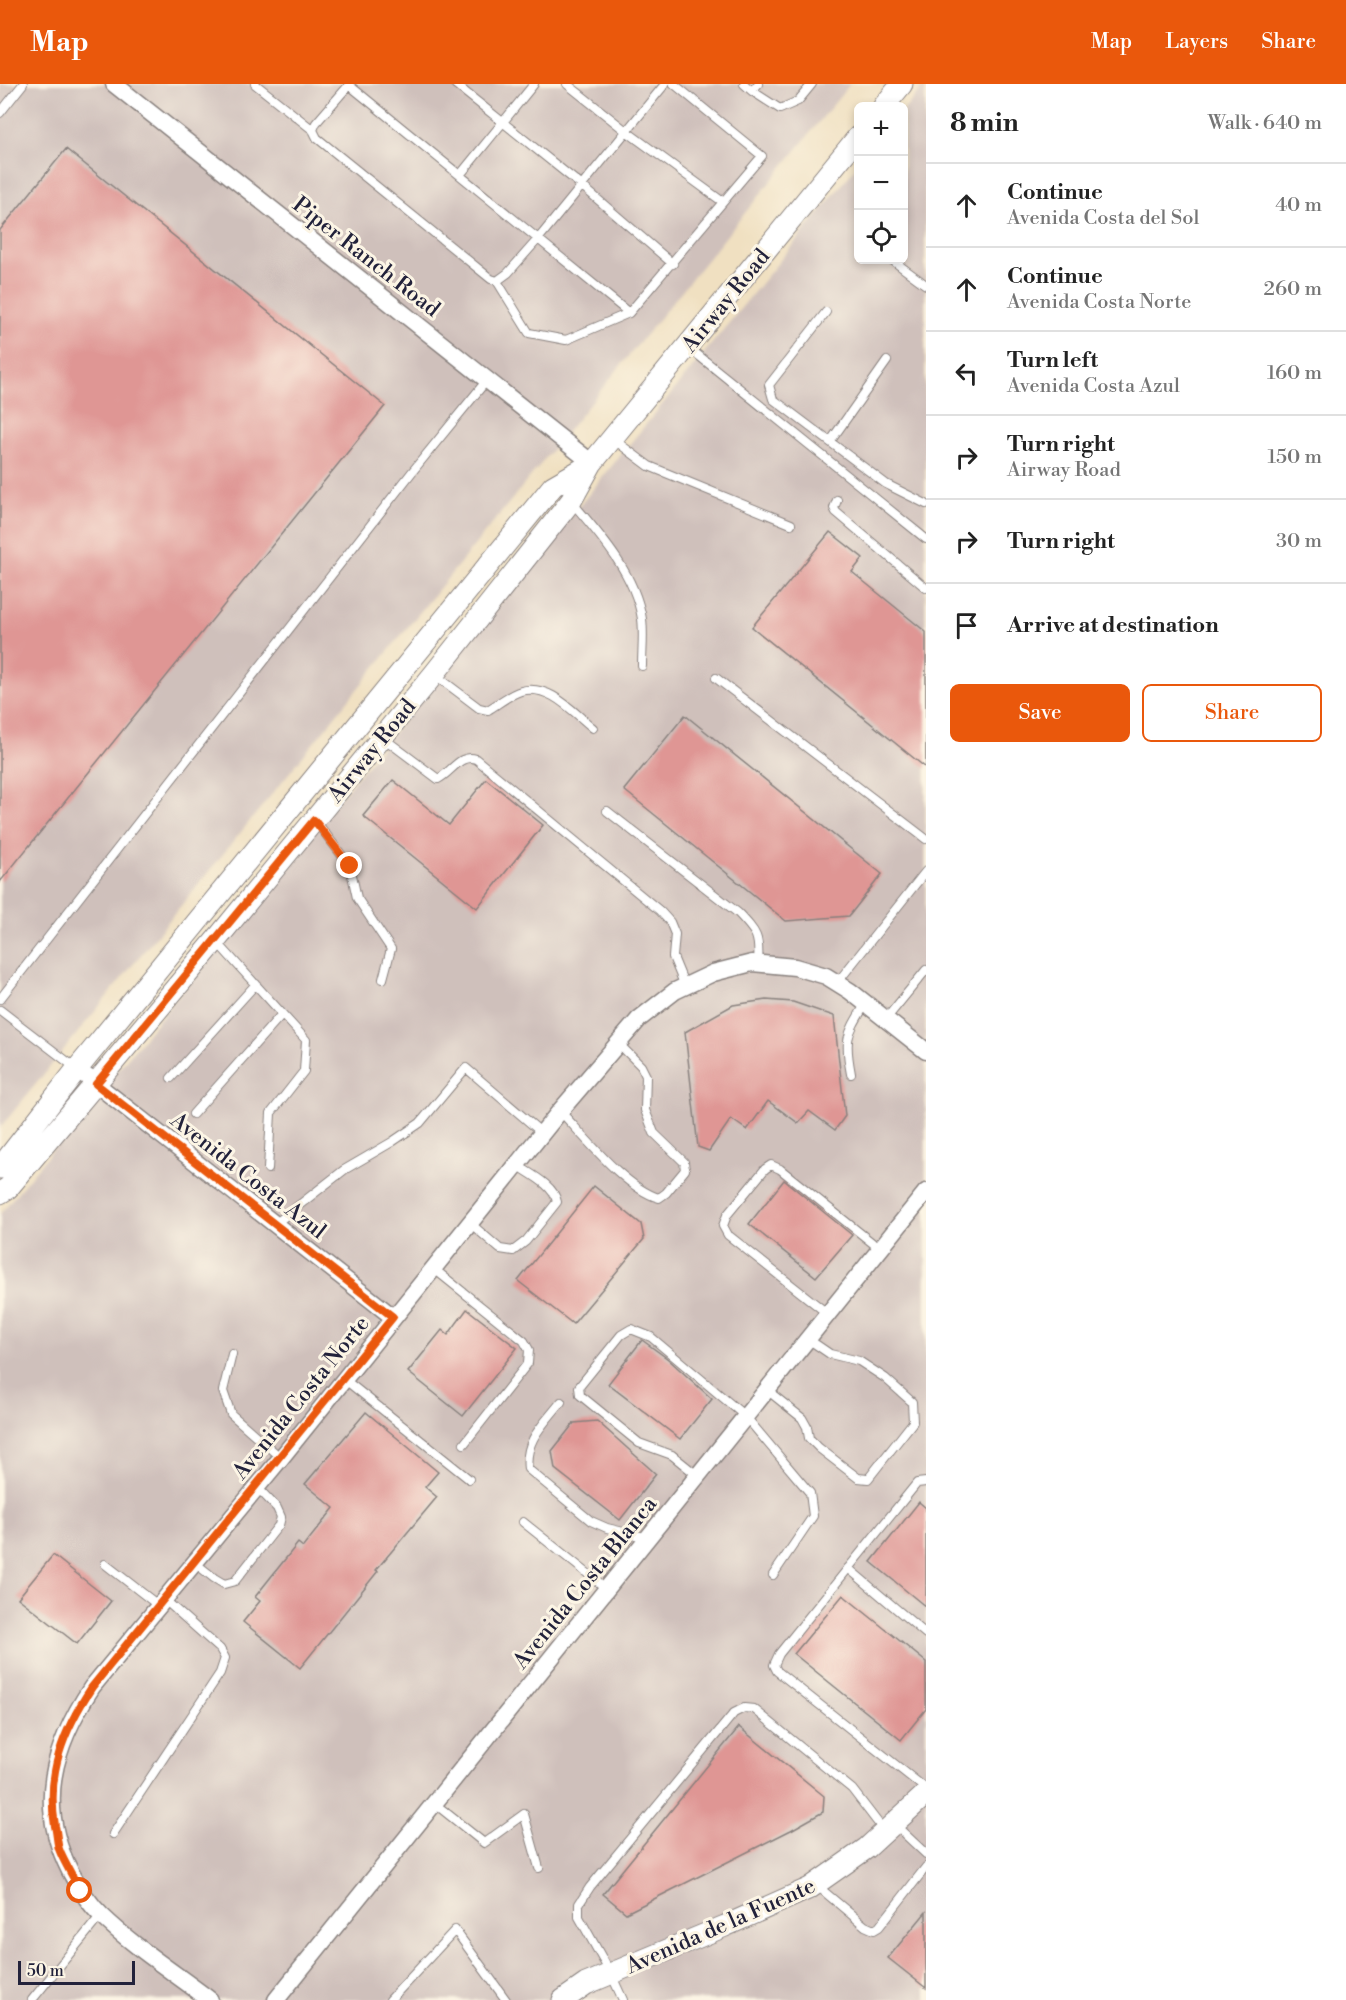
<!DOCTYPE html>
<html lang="en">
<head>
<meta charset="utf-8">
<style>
	body { margin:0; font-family:"Libre Bodoni",serif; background:#f2f2f2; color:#222 }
	.controls { position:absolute; right:18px; top:18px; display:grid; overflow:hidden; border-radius:9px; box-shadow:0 3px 9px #0003 }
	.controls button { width:54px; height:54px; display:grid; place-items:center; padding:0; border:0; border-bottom:2px solid #e0e0e0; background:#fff; color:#222; font:30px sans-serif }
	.scale { position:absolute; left:18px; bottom:15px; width:117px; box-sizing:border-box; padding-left:6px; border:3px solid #22223b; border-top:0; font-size:16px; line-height:21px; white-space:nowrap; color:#22223b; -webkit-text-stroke:4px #fcf5e5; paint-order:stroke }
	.stop { position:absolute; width:18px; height:18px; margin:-14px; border:4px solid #ea580c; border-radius:50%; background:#fff }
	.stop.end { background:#ea580c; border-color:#fff; box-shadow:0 2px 6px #0008 }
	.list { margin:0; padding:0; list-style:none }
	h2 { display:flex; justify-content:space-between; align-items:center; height:78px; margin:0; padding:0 24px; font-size:26px }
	h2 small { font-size:20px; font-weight:400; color:#767676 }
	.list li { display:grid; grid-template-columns:39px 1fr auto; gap:18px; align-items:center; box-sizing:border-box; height:84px; padding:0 24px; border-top:2px solid #e0e0e0 }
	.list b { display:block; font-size:22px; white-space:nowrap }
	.list p { margin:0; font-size:20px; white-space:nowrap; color:#767676 }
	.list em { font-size:20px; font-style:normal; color:#767676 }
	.actions { display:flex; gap:12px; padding:18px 24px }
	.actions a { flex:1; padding:14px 0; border:2px solid #ea580c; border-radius:9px; text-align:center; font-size:21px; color:#ea580c }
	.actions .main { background:#ea580c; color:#fff }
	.icon { flex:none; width:33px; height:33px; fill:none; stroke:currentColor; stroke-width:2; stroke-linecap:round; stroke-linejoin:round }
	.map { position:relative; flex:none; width:926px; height:1916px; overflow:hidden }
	header { display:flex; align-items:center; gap:36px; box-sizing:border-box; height:84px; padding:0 30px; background:#ea580c; color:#fff }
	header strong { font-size:28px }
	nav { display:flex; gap:33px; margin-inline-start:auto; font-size:21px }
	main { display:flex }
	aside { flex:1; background:#fff }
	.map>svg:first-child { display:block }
	.industrial { fill:#cfc0bb }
	.building { fill:#df9694 }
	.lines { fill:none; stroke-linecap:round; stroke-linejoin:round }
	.service-casing { stroke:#89817e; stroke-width:10 }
	.minor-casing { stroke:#89817e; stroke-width:19 }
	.tertiary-casing { stroke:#89817e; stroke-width:23 }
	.service { stroke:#fff; stroke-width:8 }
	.minor { stroke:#fff; stroke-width:16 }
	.tertiary { stroke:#fff; stroke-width:21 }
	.route { stroke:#ea580c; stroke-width:8 }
	.labels { text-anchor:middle; stroke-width:6; stroke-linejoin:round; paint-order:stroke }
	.street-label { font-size:22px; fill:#22223b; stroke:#fcf5e5 }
</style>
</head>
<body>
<header>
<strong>Map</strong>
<nav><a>Map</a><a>Layers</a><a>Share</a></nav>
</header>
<main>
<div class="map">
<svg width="926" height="1916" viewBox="0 0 926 1916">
	<rect width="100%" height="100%" fill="#fcf5e5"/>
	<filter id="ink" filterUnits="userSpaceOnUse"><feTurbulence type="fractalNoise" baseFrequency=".0167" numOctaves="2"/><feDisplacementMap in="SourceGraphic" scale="12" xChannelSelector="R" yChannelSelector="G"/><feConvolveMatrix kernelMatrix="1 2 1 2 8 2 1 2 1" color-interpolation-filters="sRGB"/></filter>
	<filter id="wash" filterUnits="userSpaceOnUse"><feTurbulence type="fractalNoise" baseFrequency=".008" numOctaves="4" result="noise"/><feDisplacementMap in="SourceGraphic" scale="24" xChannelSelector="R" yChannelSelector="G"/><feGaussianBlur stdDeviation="1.35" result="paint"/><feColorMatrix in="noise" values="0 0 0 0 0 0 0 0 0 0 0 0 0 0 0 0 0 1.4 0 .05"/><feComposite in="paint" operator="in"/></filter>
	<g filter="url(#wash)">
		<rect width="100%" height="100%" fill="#f0e0c1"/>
		<path class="industrial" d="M0,0H850L0,1044Z
			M925,0L926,1916H0V1130L858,81V176H904V26Z"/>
		<g id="blocks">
			<path class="building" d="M66,65L385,322L0,798V146Z
				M830,448L863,474L852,488L926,548V684L752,543Z
				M685,631L882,790L849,832L786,837L624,706Z
				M486,695L543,741L477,824L363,732L393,696L449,741Z
				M766,916L793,918L834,932L845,1032L835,1046L809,1027L798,1039L768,1017L747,1046L731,1035L709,1067L698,1063L685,948L733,921Z
				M784,1096L852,1151L816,1193L749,1140Z
				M594,1102L641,1140L644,1155L573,1240L518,1197Z
				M467,1225L517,1264L463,1332L408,1288L442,1246L448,1251Z
				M642,1256L668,1275L712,1315L680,1355L608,1300Z
				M366,1328L438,1388L425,1403L437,1413L376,1486L378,1487L300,1584L243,1538L260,1517L255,1513L298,1459L303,1463L334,1424L305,1400Z
				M597,1337L656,1390L620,1436L555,1385L552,1367L574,1339Z
				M919,1418L926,1424V1523L871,1478Z
				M53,1471L111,1517L77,1560L18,1514Z
				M843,1511L926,1578V1625L901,1656L794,1570Z
				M739,1643L824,1712L823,1728L791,1746L626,1829L603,1810Z
				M926,1828V1904L888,1874Z"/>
		</g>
	</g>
	<g filter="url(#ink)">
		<use href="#blocks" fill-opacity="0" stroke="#89817e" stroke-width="1.5"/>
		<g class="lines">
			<defs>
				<path id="service" d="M255,0L313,46
					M455,0L581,101L673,180
					M567,0L626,47L723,118
					M744,0L752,7L758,0
					M752,7L780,25L798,17L812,0
					M0,29L23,0
					M460,91L534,0
					M892,176L926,201
					M497,197L529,249L566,256L629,229L762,72L674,0
					M826,228L769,301L773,315L886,400L926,420
					M629,229L349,1L316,39L313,46L317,54L491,195L497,197L508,189L539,154L665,0
					M688,263L926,455
					M613,355L649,382L791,440
					M830,358L887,277
					M837,416L834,424L836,428L926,504
					M571,417C600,451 635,490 642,535C644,550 642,567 642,582
					M434,590L479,624L488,626C498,620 510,610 521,607C549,599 573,628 593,644
					M716,594L926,755
					M382,653L438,695C451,689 460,669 476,675L660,827L670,838L675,850L673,873L685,902
					M607,727L738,829C757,849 760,852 758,880
					M315,736L350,782L357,814L391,865L383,895
					M216,857L306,956L304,987L271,1029L268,1085
					M837,899L926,787
					M0,915L412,388L487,296
					M0,926L77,985
					M886,935L926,886
					M851,990C844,953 847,951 866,919
					M171,994L256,900
					M560,1027C584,1052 626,1105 659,1114L666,1109L685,1086L684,1078L654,1049L645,1026L646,992L641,982L619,960
					M193,1030L282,930
					M470,1139L500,1165L513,1167L526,1157L557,1118C554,1101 530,1090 517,1081
					M275,1140L344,1086L392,1058L420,1039L466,984L542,1049
					M433,1184L524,1257L529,1266L528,1279L464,1360
					M828,1230L728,1151L723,1142L727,1131L765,1085L771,1081L780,1085L880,1165
					M232,1270L223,1307L231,1330L281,1374
					M344,1295L469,1395
					M767,1306L802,1334L807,1343L809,1354L819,1364L858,1394L868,1395L913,1338L912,1318L885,1294L859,1277L830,1270L808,1255
					M561,1318C544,1340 524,1356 528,1385L591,1437L607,1444L648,1454
					M698,1392L672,1371L639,1359L580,1311L579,1303L621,1251L631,1245L651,1253L746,1333L810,1409L813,1432L773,1491
					M926,1398L917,1399L779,1570L774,1581L777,1587L926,1705
					M523,1438L607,1505
					M195,1479L214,1494L224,1500L235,1497L279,1441L281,1433L277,1424L257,1403
					M105,1480L159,1522
					M848,1484L926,1550
					M434,1719L484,1759L524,1730L539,1784
					M894,1740L926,1770
					M113,1750L220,1589L225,1574L220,1565L165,1516
					M815,1800L865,1842L874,1846L879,1843L926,1783
					M32,1916L101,1831
					M390,1916L455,1846L506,1916
					M623,1916L611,1890L579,1833V1820L590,1803L734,1629L744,1624L754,1625L852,1705L885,1748"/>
				<path id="minor" d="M114,0L592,379
					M77,985L393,1233
					M210,1916C175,1889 134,1863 102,1832C88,1819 79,1804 70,1787C36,1721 53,1662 92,1603L281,1374L560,1027L639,935L675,907L713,889L752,879L795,883L826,892L850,907L926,967
					M276,1916L926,1108"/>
				<path id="tertiary" d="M884,22L902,0
					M0,1084L77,985L553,402L591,380
					M0,1109L8,1104L216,856L434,590L571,417L592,379L858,53
					M563,1916L586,1900L725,1842L810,1804L867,1764L926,1710"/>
			</defs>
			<use href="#service" class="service-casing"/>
			<use href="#minor" class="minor-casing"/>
			<use href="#tertiary" class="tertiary-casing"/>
			<use href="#service" class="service"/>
			<use href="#minor" class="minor"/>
			<use href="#tertiary" class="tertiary"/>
		</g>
	</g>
	<g class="lines" filter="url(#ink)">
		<path class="route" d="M80,1807C74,1793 64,1779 59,1765C57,1758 57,1750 55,1742C46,1689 63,1647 92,1603L393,1233L96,1000L314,736L350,782"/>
	</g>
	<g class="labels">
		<g class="street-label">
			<text transform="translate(367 172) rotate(38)" y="8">Piper Ranch Road</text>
			<text transform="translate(725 216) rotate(-51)" y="8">Airway Road</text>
			<text transform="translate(371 666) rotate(-51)" y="8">Airway Road</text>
			<text transform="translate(249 1091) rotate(38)" y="8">Avenida Costa Azul</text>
			<text transform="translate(300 1313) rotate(-51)" y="8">Avenida Costa Norte</text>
			<text transform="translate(584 1498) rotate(-51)" y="8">Avenida Costa Blanca</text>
			<text transform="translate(720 1841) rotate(-24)" y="8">Avenida de la Fuente</text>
		</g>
	</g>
</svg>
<div class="controls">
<button>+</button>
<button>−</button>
<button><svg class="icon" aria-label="locate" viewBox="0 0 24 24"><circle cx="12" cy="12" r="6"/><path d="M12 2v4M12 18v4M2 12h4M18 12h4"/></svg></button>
</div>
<div class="scale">50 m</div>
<div class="stop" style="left:80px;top:1807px"></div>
<div class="stop end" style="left:350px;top:782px"></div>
</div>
<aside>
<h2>8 min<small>Walk · 640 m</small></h2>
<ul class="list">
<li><svg class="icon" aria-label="ahead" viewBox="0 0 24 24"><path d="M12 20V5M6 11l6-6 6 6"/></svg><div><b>Continue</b><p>Avenida Costa del Sol</p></div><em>40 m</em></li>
<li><svg class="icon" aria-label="ahead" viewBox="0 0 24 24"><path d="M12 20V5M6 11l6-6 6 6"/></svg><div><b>Continue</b><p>Avenida Costa Norte</p></div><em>260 m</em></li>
<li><svg class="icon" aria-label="left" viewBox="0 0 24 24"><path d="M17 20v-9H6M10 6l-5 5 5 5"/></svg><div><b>Turn left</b><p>Avenida Costa Azul</p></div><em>160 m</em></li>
<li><svg class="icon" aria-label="right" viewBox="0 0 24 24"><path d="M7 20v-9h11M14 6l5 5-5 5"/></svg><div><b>Turn right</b><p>Airway Road</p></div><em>150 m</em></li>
<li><svg class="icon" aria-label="right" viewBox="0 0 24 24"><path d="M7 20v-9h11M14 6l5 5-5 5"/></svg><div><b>Turn right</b></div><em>30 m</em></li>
<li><svg class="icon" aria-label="arrive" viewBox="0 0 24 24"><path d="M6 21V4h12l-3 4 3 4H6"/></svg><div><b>Arrive at destination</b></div></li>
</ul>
<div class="actions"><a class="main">Save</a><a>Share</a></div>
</aside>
</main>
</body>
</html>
